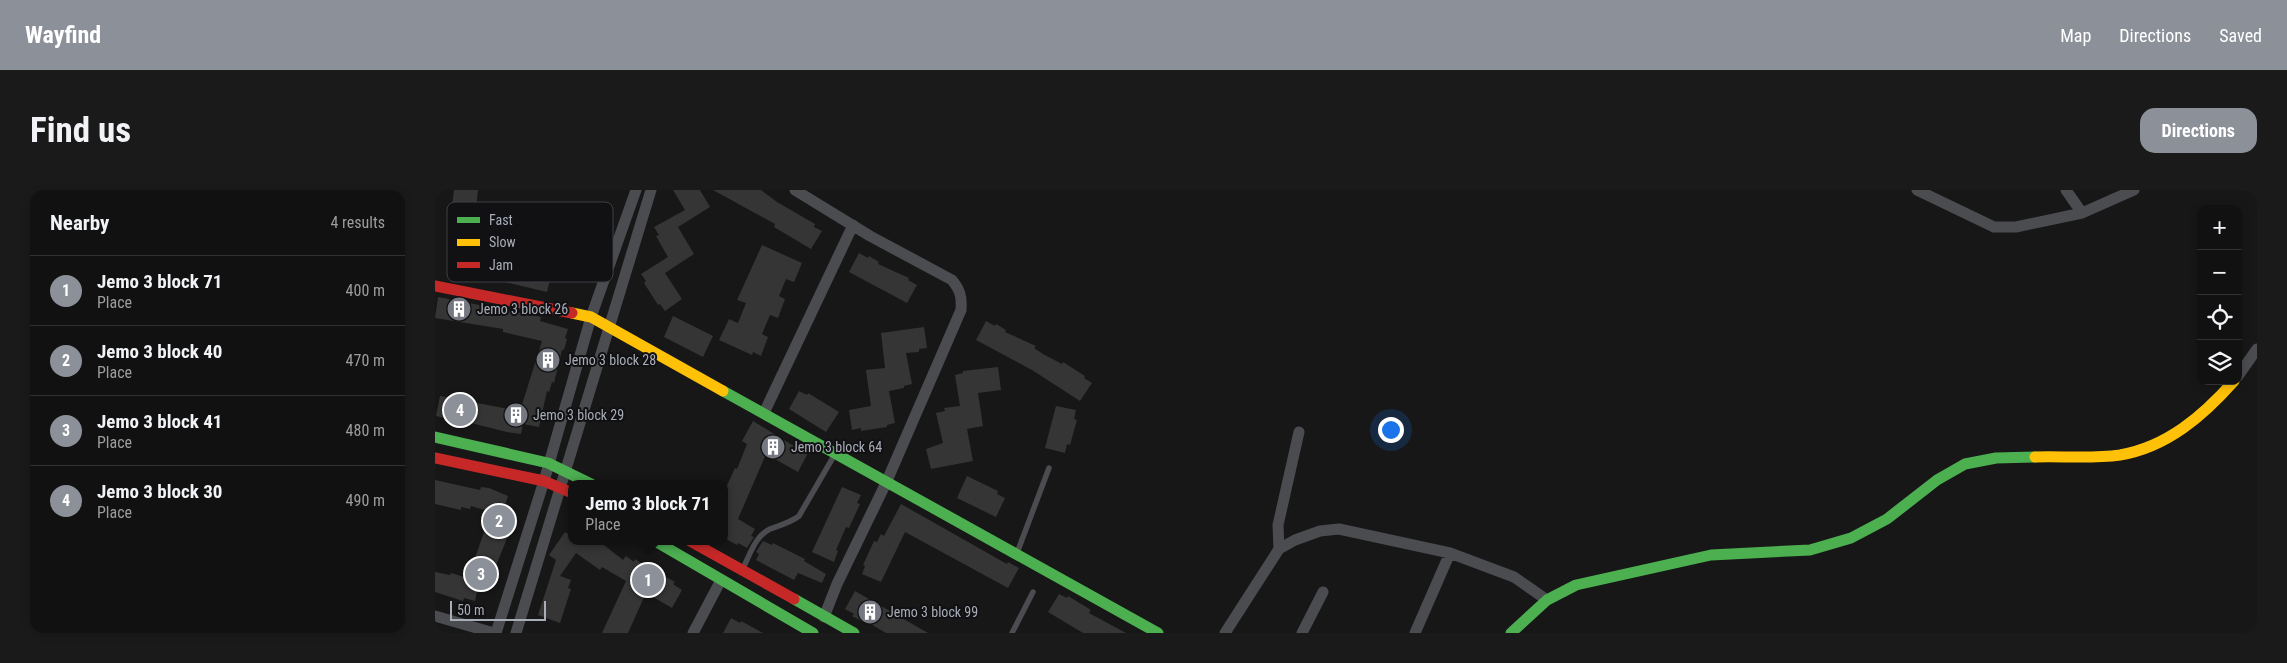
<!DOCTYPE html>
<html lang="en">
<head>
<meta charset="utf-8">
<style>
	body { margin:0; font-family:"Roboto Condensed",sans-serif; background:#1a1a1a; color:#f1f3f6 }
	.controls { position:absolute; right:15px; top:15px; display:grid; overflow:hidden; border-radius:10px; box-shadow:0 2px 8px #0003 }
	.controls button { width:45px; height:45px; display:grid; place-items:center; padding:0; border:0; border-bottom:1px solid #303131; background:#111; color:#f1f3f6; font:25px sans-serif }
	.scale { position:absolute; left:15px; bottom:12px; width:96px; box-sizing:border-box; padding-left:5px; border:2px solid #a8adb8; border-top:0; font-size:14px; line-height:18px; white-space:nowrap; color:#a8adb8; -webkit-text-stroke:4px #111113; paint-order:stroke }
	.you { position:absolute; left:955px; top:239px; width:18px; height:18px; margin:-12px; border:4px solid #fff; border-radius:50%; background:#1a73e8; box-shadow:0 0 0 8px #1a73e833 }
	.badge { display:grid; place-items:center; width:32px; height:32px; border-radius:50%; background:#8c9099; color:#fff; font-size:16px; font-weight:700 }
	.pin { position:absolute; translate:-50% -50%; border:2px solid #fff; box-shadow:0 1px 5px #0006 }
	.popup { position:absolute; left:133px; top:290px; width:160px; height:65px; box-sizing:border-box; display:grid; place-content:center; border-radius:10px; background:#111; filter:drop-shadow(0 1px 4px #0005); font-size:16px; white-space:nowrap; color:#9c9d9f }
	.popup b { font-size:19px; color:#f1f3f6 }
	.popup::after { content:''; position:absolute; left:50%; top:100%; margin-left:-10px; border:10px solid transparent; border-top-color:#111 }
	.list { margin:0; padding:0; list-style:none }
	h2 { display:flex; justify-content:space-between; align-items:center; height:65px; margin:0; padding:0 20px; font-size:21px }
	h2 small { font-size:16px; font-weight:400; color:#9c9d9f }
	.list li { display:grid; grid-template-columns:32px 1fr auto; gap:15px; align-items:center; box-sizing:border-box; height:70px; padding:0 20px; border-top:1px solid #303131 }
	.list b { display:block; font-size:19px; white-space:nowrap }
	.list p { margin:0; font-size:16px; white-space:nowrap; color:#9c9d9f }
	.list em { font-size:16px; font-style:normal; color:#9c9d9f }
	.icon { flex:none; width:28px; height:28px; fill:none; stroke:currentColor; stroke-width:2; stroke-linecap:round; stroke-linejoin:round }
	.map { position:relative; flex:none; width:1822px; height:443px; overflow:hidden; border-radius:15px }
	header { display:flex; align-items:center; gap:30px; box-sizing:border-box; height:70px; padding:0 25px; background:#8c9099; color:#fff }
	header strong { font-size:24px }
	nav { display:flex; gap:28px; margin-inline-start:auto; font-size:18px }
	.intro { display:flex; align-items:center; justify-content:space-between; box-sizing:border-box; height:120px; padding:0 30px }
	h1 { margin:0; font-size:35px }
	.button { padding:12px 22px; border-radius:15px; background:#8c9099; color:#fff; font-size:18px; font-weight:700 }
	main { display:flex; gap:30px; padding:0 30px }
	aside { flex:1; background:#111; border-radius:15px; box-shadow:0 2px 8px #0003 }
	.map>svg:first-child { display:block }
	.building { fill:#353536 }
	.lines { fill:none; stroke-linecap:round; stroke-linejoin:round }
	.lane { stroke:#4b4c50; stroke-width:5.5 }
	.street { stroke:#4b4c50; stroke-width:11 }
	.fast { stroke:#4caf50; stroke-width:11 }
	.slow { stroke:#ffc107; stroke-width:11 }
	.jam { stroke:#c62828; stroke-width:11 }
	.labels { text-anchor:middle; stroke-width:4; stroke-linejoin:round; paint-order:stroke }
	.poi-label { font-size:14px; fill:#a8adb8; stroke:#111113; text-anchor:start }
	.key { fill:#111113; stroke:#3e4045; stroke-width:1 }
	.key-label { font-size:14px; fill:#a8adb8 }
</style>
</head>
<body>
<header>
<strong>Wayfind</strong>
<nav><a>Map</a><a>Directions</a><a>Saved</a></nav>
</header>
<div class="intro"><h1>Find us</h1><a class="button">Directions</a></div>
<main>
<aside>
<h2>Nearby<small>4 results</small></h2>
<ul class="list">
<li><span class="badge">1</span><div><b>Jemo 3 block 71</b><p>Place</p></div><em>400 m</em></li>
<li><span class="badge">2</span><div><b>Jemo 3 block 40</b><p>Place</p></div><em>470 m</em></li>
<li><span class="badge">3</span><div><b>Jemo 3 block 41</b><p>Place</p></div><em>480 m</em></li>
<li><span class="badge">4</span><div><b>Jemo 3 block 30</b><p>Place</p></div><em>490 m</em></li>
</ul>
</aside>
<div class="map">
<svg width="1822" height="443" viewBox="0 0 1822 443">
	<rect width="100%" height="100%" fill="#171717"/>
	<path class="building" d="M19,0H43L41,19H37L36,28L16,25Z
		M238,0H265L275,17L243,37L259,64L230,83L247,109L230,121L225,114L223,115L209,93L211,91L206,84L233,67L221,46L224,45L219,37L250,20Z
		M278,0H326L342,12L380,34L379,37L387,41L376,59L339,37L340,34Z
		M147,23L167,30L165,39H167L159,65L156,64L154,72L134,66Z
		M327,55L367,73L359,92L351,89L344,106L350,109L343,128L335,125L327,144L333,147L326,166L318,162L317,165L284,150L294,129L303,133L311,113L302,110Z
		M20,56L109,77L108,80L117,82L112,102L24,81L25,78L16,77Z
		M424,63L433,68L434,66L444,72L443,74L474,88L473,90L482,95L472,113L414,82Z
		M3,107L106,127L105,131L133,139L130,148L132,149L129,160H127L119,193L117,192L114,202L112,201L104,237L88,234L86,244L72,242L36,233L35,236L9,231L10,228L1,226L5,206L85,221L107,151L68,142V139L0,128Z
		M238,126L278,146L268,167L229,147Z
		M551,131L560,136L561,134L571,140L570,142L601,156L599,158L608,164L627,174L628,172L650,186L649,188L657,193L645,211L597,180L541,150Z
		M489,137L492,158L484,159V162L471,163L477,194L469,196V198L454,201L460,233L452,235V237L426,241V238L417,240L414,220L436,216L431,180L450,178L446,143Z
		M563,177L566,200L543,203L548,236L532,239L538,271L496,279L491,259L508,253L501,223L510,221L509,218L525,216L520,185L528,183V181Z
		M364,201L372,205L373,203L404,222L391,242L354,219Z
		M621,216L641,220L639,229L642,230L635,255L632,254L630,263L610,258Z
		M318,231L362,258L363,256L374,261L363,282L331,264L303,329L320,339L316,346L319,347L312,358L303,353L302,355L289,348V302L300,278L302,279L312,254L307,251Z
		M532,286L563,301L562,304L570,308L561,327L522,308Z
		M0,290L45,300L46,297L54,298L73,306L68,321L78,324L71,351L51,400L43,398L40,411L29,408L28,411L0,402V382L15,385L16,383L33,388L56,322L36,316L35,319L26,317V320L0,314Z
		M407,297L426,305L422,313L425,314L414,338L411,337L401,360L403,361L399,372L377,362Z
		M466,314L572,374L573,372L584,378L573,398L470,342L446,392L427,384L430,376L428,375L439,351L442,352L446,344L449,346Z
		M130,342L137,346V351H164L188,370L191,366L199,372L200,369L228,388L229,386L240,392L238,394L247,400L237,418L211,403L193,443H167L191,391L167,377L165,380L141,363L125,386L136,390L133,398L136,399L125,433L103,425L121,370L114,365Z
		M328,351L337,355L338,353L370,369L369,371L391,384L387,393L363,383L359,390L321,370L324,364L321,362Z
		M420,401L493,443H451L429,430L428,432L417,426L419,424L410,419Z
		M624,404L632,408L633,406L656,420L654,423L691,443H648L613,422Z
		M296,428L305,433L306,431L328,443H288Z"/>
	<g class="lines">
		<path class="lane" d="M582,363L614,278
			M308,378C315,365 320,346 335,339C345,335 355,333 364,326L400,264
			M577,443L598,402"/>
		<path class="street" d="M360,0L435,46L517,90C525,100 527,106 526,120L451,293L402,394L389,427
			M1482,0L1559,37H1581L1647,23L1699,0
			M1631,0L1647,23
			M1803,186L1822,159
			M329,223L418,35
			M844,359L843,335L864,242
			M0,426L59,443
			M61,443L109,291L156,127L201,0
			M81,443L216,0
			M258,443L286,390
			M790,443L844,359L860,350L885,341L904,339L1015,363L1079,387L1112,410
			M867,443L888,402
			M980,443L1015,363"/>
		<path class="fast" d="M288,201L723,443
			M0,247L113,273L156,294
			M220,351L378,443
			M359,409L419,443
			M1076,443L1112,410L1141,395L1276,365L1375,360L1416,348L1452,329L1502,290L1530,274L1561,268L1600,267"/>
		<path class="slow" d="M137,123L156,127L288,201
			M1600,267C1627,266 1657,269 1685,265C1732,257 1768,226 1799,191"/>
		<path class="jam" d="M0,96L137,123
			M0,268L109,291L137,303
			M255,351L359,409"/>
	</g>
	<defs>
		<symbol id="building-disc" viewBox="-11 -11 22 22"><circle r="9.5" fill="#757880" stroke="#111113"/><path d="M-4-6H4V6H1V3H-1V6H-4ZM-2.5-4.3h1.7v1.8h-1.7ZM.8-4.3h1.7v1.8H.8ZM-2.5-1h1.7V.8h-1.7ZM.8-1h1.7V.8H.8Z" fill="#fff"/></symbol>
	</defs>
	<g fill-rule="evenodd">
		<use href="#building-disc" x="10" y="105" width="28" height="28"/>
		<use href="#building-disc" x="99" y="156" width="28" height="28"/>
		<use href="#building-disc" x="67" y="211" width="28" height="28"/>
		<use href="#building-disc" x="324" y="243" width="28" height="28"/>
		<use href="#building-disc" x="421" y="408" width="28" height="28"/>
	</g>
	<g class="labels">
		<g class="poi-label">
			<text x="42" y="124">Jemo 3 block 26</text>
			<text x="130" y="175">Jemo 3 block 28</text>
			<text x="98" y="230">Jemo 3 block 29</text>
			<text x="356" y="262">Jemo 3 block 64</text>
			<text x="452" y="427">Jemo 3 block 99</text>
		</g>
	</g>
	<rect x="12" y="12" width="166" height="80" rx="8" class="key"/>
	<rect x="22" y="27" width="23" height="6" fill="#4caf50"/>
	<rect x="22" y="49" width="23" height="7" fill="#ffc107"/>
	<rect x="22" y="72" width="23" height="6" fill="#c62828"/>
	<g class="key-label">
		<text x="54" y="35">Fast</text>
		<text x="54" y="57">Slow</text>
		<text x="54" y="80">Jam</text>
	</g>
</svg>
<div class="controls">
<button>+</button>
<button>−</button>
<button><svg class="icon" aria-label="locate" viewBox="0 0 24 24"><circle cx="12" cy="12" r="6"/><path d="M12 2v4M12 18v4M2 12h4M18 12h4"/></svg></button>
<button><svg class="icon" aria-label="layers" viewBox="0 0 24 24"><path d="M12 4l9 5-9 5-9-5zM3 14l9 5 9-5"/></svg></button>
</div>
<div class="scale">50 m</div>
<div class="you"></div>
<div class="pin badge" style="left:213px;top:390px">1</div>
<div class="popup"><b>Jemo 3 block 71</b>Place</div>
<div class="pin badge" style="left:64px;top:331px">2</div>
<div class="pin badge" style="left:46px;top:384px">3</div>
<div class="pin badge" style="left:25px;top:220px">4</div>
</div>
</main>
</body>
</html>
